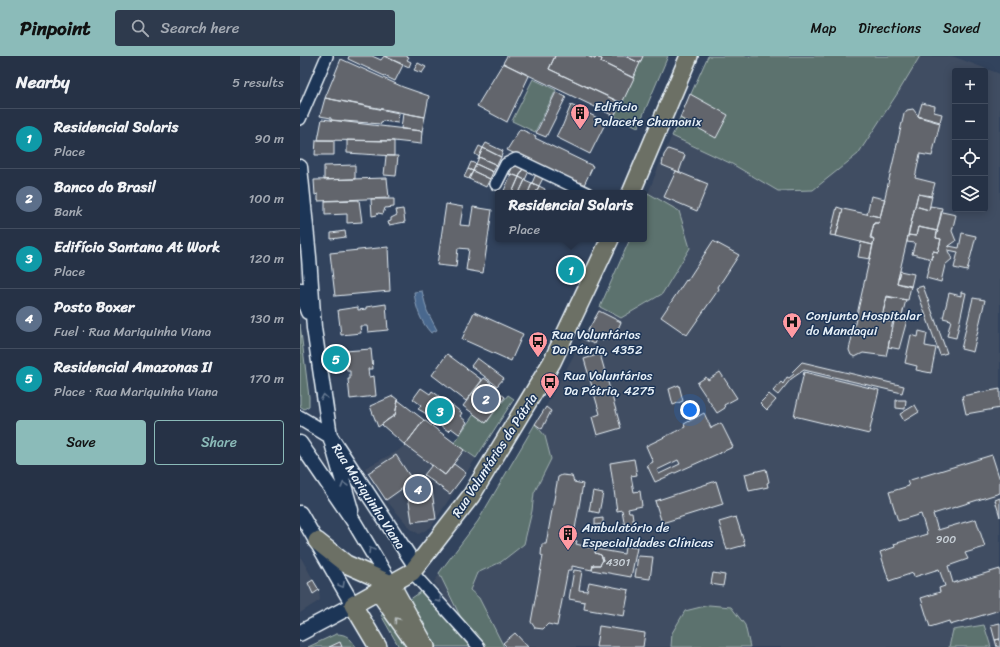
<!DOCTYPE html>
<html lang="en">
<head>
<meta charset="utf-8">
<style>
	body { margin:0; font-family:Sriracha,sans-serif; background:#2e3a4d; color:#f1f3f6 }
	.controls { position:absolute; right:12px; top:12px; display:grid; overflow:hidden; border-radius:4px; box-shadow:0 2px 10px #0003 }
	.controls button { width:36px; height:36px; display:grid; place-items:center; padding:0; border:0; border-bottom:1px solid #424d5f; background:#263246; color:#f1f3f6; font:20px sans-serif }
	.you { position:absolute; left:390px; top:354px; width:14px; height:14px; margin:-10px; border:3px solid #fff; border-radius:50%; background:#1a73e8; box-shadow:0 0 0 6px #1a73e833 }
	.badge { display:grid; place-items:center; width:26px; height:26px; border-radius:50%; background:#8bbbb9; color:#fff; font-size:13px; font-weight:700 }
	.pin { position:absolute; translate:-50% -50%; border:2px solid #fff; box-shadow:0 1px 4px #0006 }
	.popup { position:absolute; left:195px; top:134px; width:152px; height:52px; box-sizing:border-box; display:grid; place-content:center; border-radius:4px; background:#263246; filter:drop-shadow(0 1px 3px #0005); font-size:13px; white-space:nowrap; color:#a4aab3 }
	.popup b { font-size:15px; color:#f1f3f6 }
	.popup::after { content:''; position:absolute; left:50%; top:100%; margin-left:-8px; border:8px solid transparent; border-top-color:#263246 }
	.list { margin:0; padding:0; list-style:none }
	h2 { display:flex; justify-content:space-between; align-items:center; height:52px; margin:0; padding:0 16px; font-size:17px }
	h2 small { font-size:13px; font-weight:400; color:#a4aab3 }
	.list li { display:grid; grid-template-columns:26px 1fr auto; gap:12px; align-items:center; box-sizing:border-box; height:60px; padding:0 16px; border-top:1px solid #424d5f }
	.list b { display:block; font-size:15px; white-space:nowrap }
	.list p { margin:0; font-size:13px; white-space:nowrap; color:#a4aab3 }
	.list em { font-size:13px; font-style:normal; color:#a4aab3 }
	.actions { display:flex; gap:8px; padding:12px 16px }
	.actions a { flex:1; padding:9px 0; border:1px solid #8bbbb9; border-radius:4px; text-align:center; font-size:14px; color:#8bbbb9 }
	.actions .main { background:#8bbbb9; color:#111 }
	.icon { flex:none; width:22px; height:22px; fill:none; stroke:currentColor; stroke-width:2; stroke-linecap:round; stroke-linejoin:round }
	.map { position:relative; flex:none; width:700px; height:591px; overflow:hidden }
	header { display:flex; align-items:center; gap:24px; box-sizing:border-box; height:56px; padding:0 20px; background:#8bbbb9; color:#111 }
	header strong { font-size:19px }
	nav { display:flex; gap:22px; margin-inline-start:auto; font-size:14px }
	.search { width:280px; height:36px; background:#2e3a4d; display:flex; align-items:center; gap:10px; box-sizing:border-box; padding:0 14px; border-radius:4px; color:#a4aab3; font-size:15px }
	main { display:flex }
	aside { flex:1; background:#263246 }
	.map>svg:first-child { display:block }
	.built { fill:#404d62; fill-rule:evenodd }
	.green { fill:#5c726e; stroke:#a2b2b3 }
	.water { fill:#49688e; stroke:#899fb8 }
	.building { fill:#62656c; stroke:#e8f1f8; fill-rule:evenodd }
	.lines { fill:none; stroke-linecap:round; stroke-linejoin:round }
	.minor-casing { stroke:#e8f1f8; stroke-width:14 }
	.tertiary-casing { stroke:#e8f1f8; stroke-width:17 }
	.secondary-casing { stroke:#e8f1f8; stroke-width:18 }
	.primary-casing { stroke:#e8f1f8; stroke-width:20 }
	.minor { stroke:#1d3557; stroke-width:11 }
	.tertiary { stroke:#1d3557; stroke-width:14 }
	.secondary { stroke:#1d3557; stroke-width:15 }
	.primary { stroke:#6c7065; stroke-width:17 }
	.oneway { stroke:#64778f }
	.oneway2 { stroke:#b6bdbd }
	.labels { text-anchor:middle; stroke-width:3; stroke-linejoin:round; paint-order:stroke }
	.number-label { font-size:11px; fill:#c6ced5 }
	.poi-label { font-size:13px; fill:#e8f1f8; stroke:#1d3557; text-anchor:start }
	.street-label { font-size:13px; fill:#e8f1f8; stroke:#1d3557 }
</style>
</head>
<body>
<header>
<strong>Pinpoint</strong>
<div class="search"><svg class="icon" aria-label="search" viewBox="0 0 24 24"><circle cx="10" cy="10" r="6"/><path d="M15 15l6 6"/></svg>Search here</div>
<nav><a>Map</a><a>Directions</a><a>Saved</a></nav>
</header>
<main>
<aside>
<h2>Nearby<small>5 results</small></h2>
<ul class="list">
<li><span class="badge" style="background:#0f9aa8">1</span><div><b>Residencial Solaris</b><p>Place</p></div><em>90 m</em></li>
<li><span class="badge" style="background:#5c6f8a">2</span><div><b>Banco do Brasil</b><p>Bank</p></div><em>100 m</em></li>
<li><span class="badge" style="background:#0f9aa8">3</span><div><b>Edifício Santana At Work</b><p>Place</p></div><em>120 m</em></li>
<li><span class="badge" style="background:#5c6f8a">4</span><div><b>Posto Boxer</b><p>Fuel · Rua Mariquinha Viana</p></div><em>130 m</em></li>
<li><span class="badge" style="background:#0f9aa8">5</span><div><b>Residencial Amazonas II</b><p>Place · Rua Mariquinha Viana</p></div><em>170 m</em></li>
</ul>
<div class="actions"><a class="main">Save</a><a>Share</a></div>
</aside>
<div class="map">
<svg width="700" height="591" viewBox="0 0 700 591">
	<rect width="100%" height="100%" fill="#32435d"/>
	<filter id="ink" filterUnits="userSpaceOnUse"><feTurbulence type="fractalNoise" baseFrequency=".025" numOctaves="2"/><feDisplacementMap in="SourceGraphic" scale="8" xChannelSelector="R" yChannelSelector="G"/><feConvolveMatrix kernelMatrix="1 2 1 2 8 2 1 2 1" color-interpolation-filters="sRGB"/></filter>
	<g filter="url(#ink)">
		<path class="built" d="M408,0H652L700,18V591H185L163,566L134,526L178,465L250,343L300,251L330,183H344V148L361,104ZM655,15H685V153H655Z
			M124,364L176,402L131,471L119,478L111,473L86,444L65,412L98,395L105,389Z
			M0,500L19,534L20,544L0,557Z"/>
		<path class="green" d="M343,0H368L338,71L314,60Z
			M408,0H620L599,35L558,98L513,134L478,135L432,108L372,80Z
			M233,23L256,34L235,76L212,65Z
			M348,137L379,155L390,192L362,238L321,262L300,251L330,183H344V148Z
			M0,268L9,341V350L4,353L0,350Z
			M208,339L214,343L176,402L154,387L174,358L186,367Z
			M235,368L245,380L251,403L234,437L232,455L224,488L201,506L177,517L170,534L179,542L204,591H185L163,566L139,517L178,465Z
			M125,533L179,591H130L106,546Z
			M409,549L431,551L445,569L450,591H371L372,577L385,555Z
			M86,557L107,591H99L81,559Z
			M684,569L691,591H649L653,574Z
			M36,578C47,578 50,582 56,591H8Z"/>
		<path class="water" d="M122,235L127,255L137,274L131,277C120,265 116,252 114,236Z"/>
		<path class="building" d="M49,0H72L81,4L84,0L103,9L95,25L48,3Z
			M84,0H106L109,1L107,4L111,6L109,11Z
			M207,0H255L249,13L321,47L314,60L203,7Z
			M255,0H287L295,3L296,1L302,3L301,6L334,22L322,47L249,13Z
			M287,0H325L340,7L333,22L301,6L302,3L296,1L295,3Z
			M325,0H343L340,7Z
			M41,3L103,31L129,40L125,61L25,42Z
			M118,7L126,11L122,17L114,14Z
			M203,7L229,20L207,66L177,50Z
			M256,36L266,41L246,81L236,77Z
			M390,38L428,59L416,82L380,62Z
			M25,42L99,57L98,67L82,65L81,68L31,64V62L20,60Z
			M622,47L635,50L634,56L642,58L640,66L618,60Z
			M271,49L306,66L290,98L256,81L261,71H262Z
			M613,53L619,61L640,67L632,100L620,98L615,122L635,127L631,141L618,138L597,227L611,230L608,244L587,241L581,264L594,266L586,300L563,297L555,301L551,299L549,294L574,183L571,181L574,167H579L604,58L607,54Z
			M103,57L125,61L122,75L101,73Z
			M22,63L122,75L121,88L94,85L18,84Z
			M220,73L236,80L235,82L293,110L283,131L207,94Z
			M16,84H34V99H15Z
			M47,84L94,85V100L47,97Z
			M186,87L203,95L201,101L183,92Z
			M179,90L183,92L179,101L175,98Z
			M183,92L201,101L197,109L179,101Z
			M368,93L385,99L379,116L362,109L364,99Z
			M86,100H98L96,120L84,119Z
			M179,101L197,109L193,116L176,108Z
			M171,106L176,108L173,115L168,113Z
			M176,108L193,116L190,123L173,115Z
			M214,108L223,112L219,121L211,118L209,119Z
			M55,109V123L24,124V110Z
			M223,112L229,115L225,124L219,121Z
			M168,113L173,115L169,123L164,121Z
			M173,115L190,123L186,131L169,123Z
			M376,115L408,128L397,155L364,141Z
			M211,118L219,121L212,137H203Z
			M236,118L243,122L239,130L232,127Z
			M219,121L225,124L219,137H212Z
			M87,122L89,142L18,145V138L15,139L14,124Z
			M225,124L232,127L228,137H219Z
			M232,127L239,130L236,137H228Z
			M239,130L245,133L244,137H236Z
			M618,138L632,140L629,154L615,150Z
			M571,140L585,143L580,161L567,158Z
			M71,143H94V151L85,152L83,158L78,157L77,159L72,160Z
			M59,144L62,166L47,167V158L25,159V145Z
			M146,148L163,151L160,169L170,170L173,151L192,154L183,217L166,214L169,193L158,192L156,211L137,209Z
			M615,150L629,154L630,150L642,152L637,175L618,171L616,180L608,179Z
			M537,151L543,153L536,180L530,179Z
			M103,153L105,166L89,169L88,166L91,165V162L97,159L96,154Z
			M543,153L580,161L579,167H574L570,182L574,183L573,189L536,180Z
			M642,156L656,159L652,175L656,185L649,190L648,195L652,203L645,209L641,226L626,222L633,195L638,196L641,183L636,182L637,175Z
			M618,171L638,175L636,182L641,183L638,196L633,195L632,203L612,198L615,187L607,186L608,179L616,180Z
			M45,175L46,181L31,183V177Z
			M662,177L676,180L667,215L654,212L658,196L648,194L649,190L659,192Z
			M413,185L439,199L418,231L419,233L387,279L361,261L386,224L387,225Z
			M561,186L573,189L570,203L558,201Z
			M88,191L90,235L35,240L30,197Z
			M271,201L280,206L271,227L262,222Z
			M600,215L614,218L611,231L597,227Z
			M623,230L647,297L640,299L616,232Z
			M661,236L666,237L656,282L647,280L651,264L643,262L649,237L661,240Z
			M587,240L606,244L601,263L607,264L599,293L588,291L593,264H581Z
			M673,242L685,244L673,296L661,293Z
			M86,248L88,274L68,276L67,270H60L61,277L41,279L38,254L58,251V254L66,253V251Z
			M299,255L321,266L314,282L306,278L303,285L297,281L294,288L283,283Z
			M174,256L223,278L211,305L162,283Z
			M619,275L627,277L625,290L636,292L631,317L616,314L617,310L605,307L611,279L618,281Z
			M71,293L73,313H68L69,321L74,320L76,340L50,343L48,323H50V315H47L45,295Z
			M33,297H39L40,308H34Z
			M147,298L182,324L166,345L132,319Z
			M300,298L321,372L297,379L292,361L300,358L284,303Z
			M177,302L204,322L197,330L171,310Z
			M502,306L604,330L602,337L504,314L491,323L478,339L473,335L481,326L483,328L487,321L489,322L494,318L492,316Z
			M420,316L437,342L424,349L425,352L417,357L397,327L406,321L408,324Z
			M504,316L579,334L569,378L494,360Z
			M184,322L191,327L189,329L205,341L186,367L163,350Z
			M379,329L383,345L373,349L369,333Z
			M121,332L130,338L132,335L143,343L141,346L149,352L152,349L162,357L160,360L167,366L161,376L159,378L151,372L148,375L137,367L139,365L118,353L121,349L113,343Z
			M700,333V352L666,358L662,340Z
			M469,338L476,344L467,354L460,347Z
			M93,340L98,344L95,359L78,371L70,350Z
			M98,344L124,364L105,389L82,369L87,364L95,359Z
			M596,344H606L605,353L596,352Z
			M615,349L619,356L604,365L600,358Z
			M246,351L251,355L242,373L235,368Z
			M404,357L411,372L421,367L433,391L355,426L347,409L353,406L346,390L385,371L384,368ZM378,404L380,408L359,418L357,414Z
			M124,364L164,394L145,419L105,389Z
			M96,399L113,425L86,444L68,417Z
			M692,399L700,424V437L633,458L638,474L676,463L685,491L665,497L668,503L648,510L653,527L700,513V554L650,569L649,565L630,571L621,542L640,536L639,532L645,530L639,513L614,521L613,517L589,525L580,496L595,491L594,488L627,478L621,458L598,465L589,436L609,430L607,425Z
			M334,403L337,419L331,420L334,436L340,435L342,450L328,453L329,456H332L334,470L325,471L322,454L317,455L310,407Z
			M154,408L166,417L150,438L124,419L132,409L145,419Z
			M466,413L469,426L467,427L468,431L449,435L445,418Z
			M262,419L272,420L274,426L283,428L273,484L277,485L276,488L296,493L295,497L301,499L303,504L300,509H293L292,514L272,510V514H268L257,570L248,568L243,573L235,572L231,566L243,500L241,499L242,488H246L258,421Z
			M416,425L423,448L362,467L355,445Z
			M132,435L136,463L112,466L108,439Z
			M293,435L303,437L299,457L289,455Z
			M700,442V461L695,444Z
			M436,461L445,489L427,494L419,466Z
			M303,462V468L295,469V463Z
			M325,490L337,492L331,521L292,514L293,509H300L303,504L301,499L295,497L296,493L324,498Z
			M338,500L353,501L350,523L335,521Z
			M274,514L282,515L279,534L287,535L289,526L329,534L324,560L284,553L285,546L269,543Z
			M413,517L425,519L423,530L411,528Z
			M13,524L19,534L13,538L8,527Z
			M700,567V583L695,584L691,569Z
			M299,570L345,577L343,591H296Z
			M215,577L228,591H207L203,587Z
			M700,583V591H697L695,584Z
			M40,586L42,591H29Z"/>
		<g class="lines">
			<defs>
				<path id="minor" d="M0,63L27,0
					M196,128L206,108L216,103L287,137
					M112,516L179,591"/>
				<path id="tertiary" d="M0,111L9,201L14,272L30,380L116,511
					M0,234L8,256
					M0,362L30,380L51,454
					M0,387L54,466L91,528
					M0,457L53,549"/>
				<path id="secondary" d="M0,577L53,549"/>
				<path id="primary" d="M331,137L389,0
					M17,485L46,508L91,528
					M91,528L126,591
					M78,535L114,586
					M78,591L53,549L112,516L171,440L252,306L310,183"/>
			</defs>
			<use href="#minor" class="minor-casing"/>
			<use href="#tertiary" class="tertiary-casing"/>
			<use href="#secondary" class="secondary-casing"/>
			<use href="#primary" class="primary-casing"/>
			<use href="#minor" class="minor"/>
			<use href="#tertiary" class="tertiary"/>
			<use href="#secondary" class="secondary"/>
			<use href="#primary" class="primary"/>
		</g>
		<defs><path id="oneway-chevron" d="M-2-3.5L2.5 0L-2 3.5" fill="none" stroke-width="1.6" stroke-linecap="round" stroke-linejoin="round"/></defs>
		<g class="oneway">
			<use href="#oneway-chevron" transform="translate(24 341) rotate(-99)"/>
			<use href="#oneway-chevron" transform="translate(44 429) rotate(-106)"/>
			<use href="#oneway-chevron" transform="translate(71 494) rotate(-121)"/>
			<use href="#oneway-chevron" transform="translate(42 529) rotate(61)"/>
			<use href="#oneway-chevron" transform="translate(139 544) rotate(49)"/>
		</g>
		<use class="oneway2" href="#oneway-chevron" transform="translate(97 564) rotate(-126)"/>
	</g>
	<defs>
		<symbol id="building-pin" viewBox="-11 -11 22 30"><path d="M0 17L-7.5 6A9.5 9.5 0 1 1 7.5 6Z" fill="#ff9aa2" stroke="#1d3557"/><path d="M-4-6H4V6H1V3H-1V6H-4ZM-2.5-4.3h1.7v1.8h-1.7ZM.8-4.3h1.7v1.8H.8ZM-2.5-1h1.7V.8h-1.7ZM.8-1h1.7V.8H.8Z" fill="#111"/></symbol>
		<symbol id="hospital-pin" viewBox="-11 -11 22 30"><path d="M0 17L-7.5 6A9.5 9.5 0 1 1 7.5 6Z" fill="#ff9aa2" stroke="#1d3557"/><path d="M-5-5h3v3.5h4V-5h3V5h-3V1.5h-4V5h-3Z" fill="#111"/></symbol>
		<symbol id="bus-pin" viewBox="-11 -11 22 30"><path d="M0 17L-7.5 6A9.5 9.5 0 1 1 7.5 6Z" fill="#ff9aa2" stroke="#1d3557"/><path d="M-5-6H5V4H4V6H2V4H-2V6H-4V4H-5ZM-3.5-4V0h7V-4ZM-3.5 1.2v1.5H-2V1.2ZM2 1.2v1.5H3.5V1.2Z" fill="#111"/></symbol>
	</defs>
	<g fill-rule="evenodd">
		<use href="#building-pin" x="269" y="46" width="22" height="30"/>
		<use href="#hospital-pin" x="481" y="255" width="22" height="30"/>
		<use href="#bus-pin" x="227" y="274" width="22" height="30"/>
		<use href="#bus-pin" x="239" y="315" width="22" height="30"/>
		<use href="#building-pin" x="257" y="467" width="22" height="30"/>
	</g>
	<g class="labels">
		<g class="number-label">
			<text x="646" y="487">900</text>
			<text x="318" y="510">4301</text>
		</g>
		<g class="poi-label">
			<text x="294" y="55">Edifício<tspan x="294" dy="15">Palacete Chamonix</tspan></text>
			<text x="506" y="264">Conjunto Hospitalar<tspan x="506" dy="15">do Mandaqui</tspan></text>
			<text x="252" y="283">Rua Voluntários<tspan x="252" dy="15">Da Pátria, 4352</tspan></text>
			<text x="264" y="324">Rua Voluntários<tspan x="264" dy="15">Da Pátria, 4275</tspan></text>
			<text x="282" y="476">Ambulatório de<tspan x="282" dy="15">Especialidades Clínicas</tspan></text>
		</g>
		<g class="street-label">
			<text transform="translate(194 399) rotate(-57)" y="5">Rua Voluntários da Pátria</text>
			<text transform="translate(69 440) rotate(57)" y="5">Rua Mariquinha Viana</text>
		</g>
	</g>
</svg>
<div class="controls">
<button>+</button>
<button>−</button>
<button><svg class="icon" aria-label="locate" viewBox="0 0 24 24"><circle cx="12" cy="12" r="6"/><path d="M12 2v4M12 18v4M2 12h4M18 12h4"/></svg></button>
<button><svg class="icon" aria-label="layers" viewBox="0 0 24 24"><path d="M12 4l9 5-9 5-9-5zM3 14l9 5 9-5"/></svg></button>
</div>
<div class="you"></div>
<div class="pin badge" style="left:271px;top:214px;background:#0f9aa8">1</div>
<div class="popup"><b>Residencial Solaris</b>Place</div>
<div class="pin badge" style="left:186px;top:343px;background:#5c6f8a">2</div>
<div class="pin badge" style="left:140px;top:355px;background:#0f9aa8">3</div>
<div class="pin badge" style="left:118px;top:433px;background:#5c6f8a">4</div>
<div class="pin badge" style="left:36px;top:303px;background:#0f9aa8">5</div>
</div>
</main>
</body>
</html>
